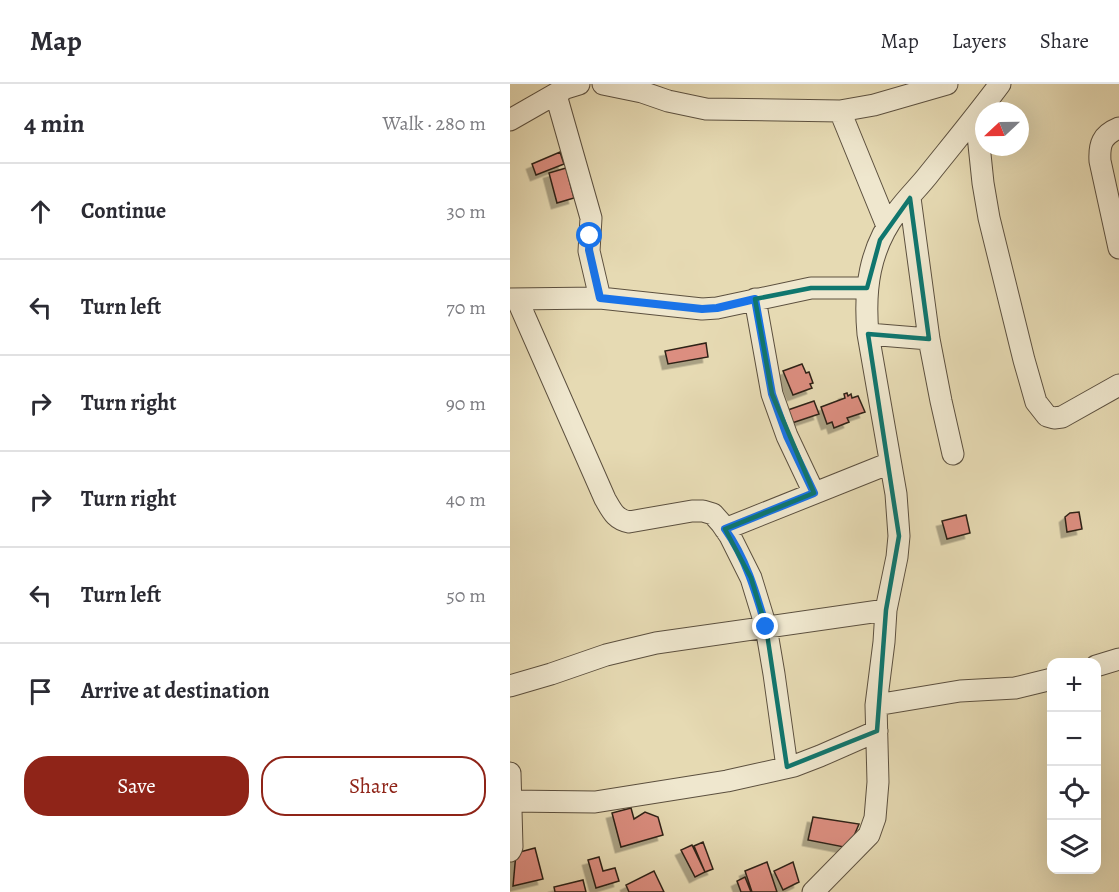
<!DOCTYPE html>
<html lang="en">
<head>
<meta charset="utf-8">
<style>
	body { margin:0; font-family:Alegreya,serif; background:#f7f7f7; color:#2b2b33 }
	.controls { position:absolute; right:18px; bottom:18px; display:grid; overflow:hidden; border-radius:12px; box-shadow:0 6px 24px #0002 }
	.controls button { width:54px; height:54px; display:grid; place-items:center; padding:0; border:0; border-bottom:2px solid #e1e1e2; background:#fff; color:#2b2b33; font:30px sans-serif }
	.compass { position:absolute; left:465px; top:18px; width:54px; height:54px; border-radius:50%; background:#fff; box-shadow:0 6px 24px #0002; rotate:248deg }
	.stop { position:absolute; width:18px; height:18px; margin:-14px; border:4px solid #1a73e8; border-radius:50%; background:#fff }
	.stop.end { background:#1a73e8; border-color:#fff; box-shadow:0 2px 6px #0008 }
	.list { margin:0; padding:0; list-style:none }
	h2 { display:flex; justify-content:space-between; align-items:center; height:78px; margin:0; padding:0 24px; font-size:26px }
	h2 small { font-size:20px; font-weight:400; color:#7c7c81 }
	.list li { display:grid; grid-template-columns:39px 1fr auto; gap:18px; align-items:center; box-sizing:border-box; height:96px; padding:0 24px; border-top:2px solid #e1e1e2 }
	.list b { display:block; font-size:22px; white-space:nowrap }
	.list em { font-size:20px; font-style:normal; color:#7c7c81 }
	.actions { display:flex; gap:12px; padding:18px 24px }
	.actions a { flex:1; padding:14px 0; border:2px solid #8f2418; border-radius:24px; text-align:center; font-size:21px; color:#8f2418 }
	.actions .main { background:#8f2418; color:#fff }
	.icon { flex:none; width:33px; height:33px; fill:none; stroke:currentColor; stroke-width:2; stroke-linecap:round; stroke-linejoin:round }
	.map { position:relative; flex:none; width:609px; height:808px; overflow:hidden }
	header { display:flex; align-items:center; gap:36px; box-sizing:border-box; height:84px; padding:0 30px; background:#fff; border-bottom:2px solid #e1e1e2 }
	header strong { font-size:28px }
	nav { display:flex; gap:33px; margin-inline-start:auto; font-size:21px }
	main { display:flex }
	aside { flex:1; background:#fff }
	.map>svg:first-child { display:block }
	.building { fill:#dc8e80; stroke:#2e2218; stroke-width:1.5; filter:url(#shadow) }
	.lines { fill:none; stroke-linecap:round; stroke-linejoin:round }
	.minor-casing { stroke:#5c503f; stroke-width:23 }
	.minor { stroke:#efe7ce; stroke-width:21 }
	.route { stroke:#1a73e8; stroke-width:8 }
	.marked { fill:none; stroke:#0f766e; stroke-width:4.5; stroke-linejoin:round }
</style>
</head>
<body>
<header>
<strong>Map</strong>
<nav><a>Map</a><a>Layers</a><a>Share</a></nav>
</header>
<main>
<aside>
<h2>4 min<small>Walk · 280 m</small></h2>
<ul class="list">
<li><svg class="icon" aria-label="ahead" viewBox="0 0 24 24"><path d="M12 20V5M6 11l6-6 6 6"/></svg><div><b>Continue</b></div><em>30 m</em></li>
<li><svg class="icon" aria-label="left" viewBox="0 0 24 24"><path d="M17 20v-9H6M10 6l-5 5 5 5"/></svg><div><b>Turn left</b></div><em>70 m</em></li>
<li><svg class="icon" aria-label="right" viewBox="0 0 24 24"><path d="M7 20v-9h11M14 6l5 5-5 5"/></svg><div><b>Turn right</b></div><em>90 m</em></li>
<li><svg class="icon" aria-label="right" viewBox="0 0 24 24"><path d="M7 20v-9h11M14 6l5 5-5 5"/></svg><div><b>Turn right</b></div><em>40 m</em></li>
<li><svg class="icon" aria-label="left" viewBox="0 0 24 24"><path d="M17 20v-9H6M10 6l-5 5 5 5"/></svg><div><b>Turn left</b></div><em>50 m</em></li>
<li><svg class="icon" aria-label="arrive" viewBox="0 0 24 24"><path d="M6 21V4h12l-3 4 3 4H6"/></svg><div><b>Arrive at destination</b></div></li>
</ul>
<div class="actions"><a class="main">Save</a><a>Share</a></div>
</aside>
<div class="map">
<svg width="609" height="808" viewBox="0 0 609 808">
	<defs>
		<filter id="shadow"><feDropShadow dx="-5.5" dy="5.5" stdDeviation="0" flood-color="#0004"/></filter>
	</defs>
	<rect width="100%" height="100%" fill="#e6dab3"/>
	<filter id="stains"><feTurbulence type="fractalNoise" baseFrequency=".00333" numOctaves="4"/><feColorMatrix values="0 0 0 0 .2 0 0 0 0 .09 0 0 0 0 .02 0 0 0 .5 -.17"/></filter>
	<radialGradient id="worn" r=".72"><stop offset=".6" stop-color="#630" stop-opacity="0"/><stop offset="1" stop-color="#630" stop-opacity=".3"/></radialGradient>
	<path class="building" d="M50,68L54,80L26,91L22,80Z
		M56,84L64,114L47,119L39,89Z
		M196,259L198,273L158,280L155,267Z
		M292,280L296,289L299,288L303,299L300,300L302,304L283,311L273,287Z
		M337,309L338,312L341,310L342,314L348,312L355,328L337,334L339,338L324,344L322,338L317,340L311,323L335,314L334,310Z
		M304,317L309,330L276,341L272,328Z
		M569,428L572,445L557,448L555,433L560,429Z
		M456,431L460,449L437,455L432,437Z
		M121,724L124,735L135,728L148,733L153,751L111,763L102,729Z
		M303,733L349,740L339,764L298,756Z
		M193,758L203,785L195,788L184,762Z
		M182,761L195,788L185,793L171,766Z
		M25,764L33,795L3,802L6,769Z
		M89,773L93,787L105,784L109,797L86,804L78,776Z
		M257,778L267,808H242L235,787Z
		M283,778L289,798L273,806L264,787Z
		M144,787L154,808H119L116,801Z
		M235,793L241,808H231L227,797Z
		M73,796L76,808H45L44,803Z"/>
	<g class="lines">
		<defs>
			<path id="minor" d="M93,0L132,8L158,17L196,25L330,27L364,21L437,0
				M46,11L81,134L79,167L90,214
				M330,27L377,142
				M466,32L473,99L479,134L514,276L526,318L537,332L544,334L552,333L609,301
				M0,36L56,4L69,0
				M609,44C592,51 589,60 590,77L609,164
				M400,114L419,255L431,317L443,370
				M0,215L90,214L192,225L207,224L301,204H357
				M7,215L95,415C102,427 105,435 119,438L182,427H193L203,430L211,439L220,452L241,494L256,543L264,590L277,683
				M245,215L262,310L277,352L304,409
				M358,250L419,255
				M215,445L380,379
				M586,582L609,575
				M0,602L41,590L96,571L146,559L376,526
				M366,621L450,607L505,604L542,595
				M0,689L2,763L0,767
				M0,717L85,718L217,697L284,682L310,672L367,647
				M303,808L359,751L365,734L368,698L366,621L374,558L376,526L387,473L389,452L386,410L358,250C354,206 359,165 387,128C396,115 409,103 419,90C443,60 467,31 490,0"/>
		</defs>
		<use href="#minor" class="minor-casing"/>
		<use href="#minor" class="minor"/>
	</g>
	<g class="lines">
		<path class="route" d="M80,152L79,166L90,214L192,225L207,224L245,215L262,310L277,352L304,409L215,445C236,474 246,509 256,543"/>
	</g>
	<path class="marked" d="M400,114L419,255L358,250L389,452L376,526L367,647L277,683L256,543L241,494L215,445L304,409L262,310L245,215L301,204H357L370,156Z"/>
	<rect width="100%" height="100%" filter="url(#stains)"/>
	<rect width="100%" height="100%" fill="url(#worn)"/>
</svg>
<div class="controls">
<button>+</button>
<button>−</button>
<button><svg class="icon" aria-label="locate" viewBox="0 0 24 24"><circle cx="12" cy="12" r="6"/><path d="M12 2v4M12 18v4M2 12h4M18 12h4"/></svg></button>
<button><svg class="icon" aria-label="layers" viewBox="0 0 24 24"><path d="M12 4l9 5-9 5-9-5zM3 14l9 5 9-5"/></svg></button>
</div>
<svg class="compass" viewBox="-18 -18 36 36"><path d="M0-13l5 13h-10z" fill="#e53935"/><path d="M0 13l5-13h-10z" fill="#7c7c81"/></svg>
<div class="stop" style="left:80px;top:152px"></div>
<div class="stop end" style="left:256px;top:543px"></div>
</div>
</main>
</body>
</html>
